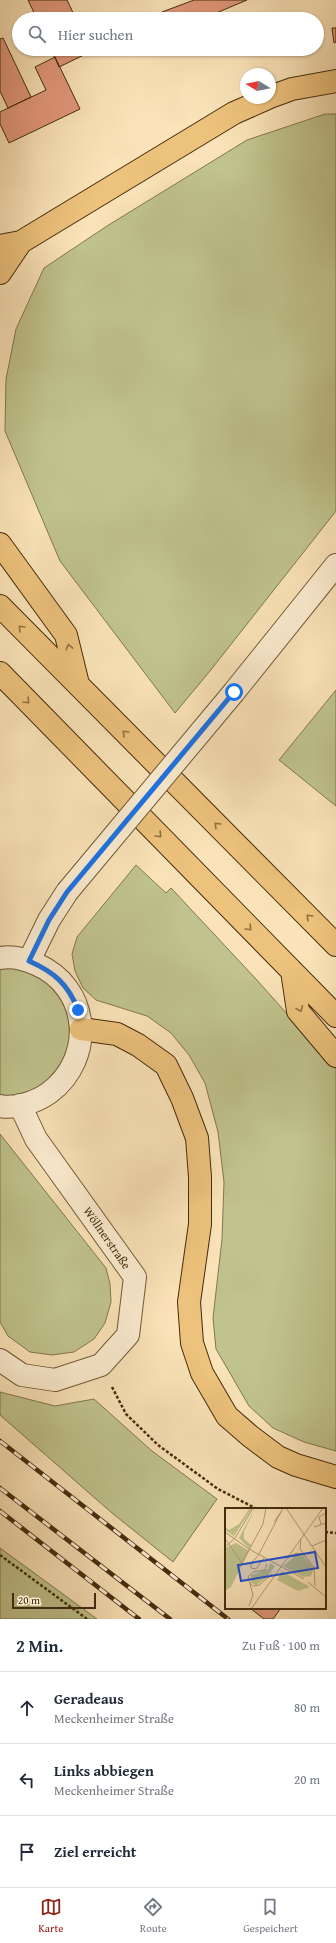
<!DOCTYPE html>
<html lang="de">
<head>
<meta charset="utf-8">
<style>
	body { margin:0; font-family:"Gentium Book Plus",serif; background:#f2f2f3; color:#1f2937 }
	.compass { position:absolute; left:240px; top:68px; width:36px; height:36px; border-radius:50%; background:#fff; box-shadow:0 1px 3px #0004; rotate:280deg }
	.scale { position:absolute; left:12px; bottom:10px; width:84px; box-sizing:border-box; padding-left:4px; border:2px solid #442c0e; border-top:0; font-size:11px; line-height:14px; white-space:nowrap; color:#442c0e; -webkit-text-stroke:3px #fcedd1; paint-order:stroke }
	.stop { position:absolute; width:12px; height:12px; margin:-9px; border:3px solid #1a73e8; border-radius:50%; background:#fff }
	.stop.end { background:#1a73e8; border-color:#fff; box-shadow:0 1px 4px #0008 }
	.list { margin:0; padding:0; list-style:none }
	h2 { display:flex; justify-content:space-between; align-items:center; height:52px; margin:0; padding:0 16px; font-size:17px }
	h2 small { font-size:13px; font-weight:400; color:#747a83 }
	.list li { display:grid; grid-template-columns:26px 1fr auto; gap:12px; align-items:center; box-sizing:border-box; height:72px; padding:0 16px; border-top:1px solid #e0e1e3 }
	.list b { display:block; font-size:15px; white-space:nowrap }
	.list p { margin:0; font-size:13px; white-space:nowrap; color:#747a83 }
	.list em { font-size:13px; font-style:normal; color:#747a83 }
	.icon { flex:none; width:22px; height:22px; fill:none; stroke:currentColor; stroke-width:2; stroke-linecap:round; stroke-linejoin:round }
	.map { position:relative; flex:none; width:336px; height:1619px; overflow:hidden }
	.search { position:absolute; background:#fff; box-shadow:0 1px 3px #0004; left:12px; right:12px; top:12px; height:44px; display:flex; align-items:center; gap:10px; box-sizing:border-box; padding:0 14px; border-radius:22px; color:#747a83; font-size:15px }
	.sheet { height:268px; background:#fff }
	nav { display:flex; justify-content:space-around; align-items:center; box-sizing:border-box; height:56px; border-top:1px solid #e0e1e3; background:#fff; font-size:11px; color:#747a83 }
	nav a { display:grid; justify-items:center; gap:2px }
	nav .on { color:#8f2418 }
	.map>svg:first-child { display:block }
	.green { fill:#c0c38d; stroke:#82784e }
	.building { fill:#e2987b; stroke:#442c0e }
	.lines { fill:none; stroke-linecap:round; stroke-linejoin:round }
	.minor-casing { stroke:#725a38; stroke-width:24 }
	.highway-casing { stroke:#442c0e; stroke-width:24 }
	.path { stroke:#442c0e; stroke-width:2.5; stroke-dasharray:3 2; stroke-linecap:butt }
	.minor { stroke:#fcedd1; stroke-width:22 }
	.highway { stroke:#edc27c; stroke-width:22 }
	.rail-casing { stroke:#442c0e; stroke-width:4.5 }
	.rail { stroke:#fcedd1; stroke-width:3; stroke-dasharray:9; stroke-linecap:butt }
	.minor-bridge-casing { stroke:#725a38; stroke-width:24; stroke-linecap:butt }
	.minor-bridge { stroke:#fcedd1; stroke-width:22 }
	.oneway { stroke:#90703f }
	.route { stroke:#1a73e8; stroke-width:5 }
	.labels { text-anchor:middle; stroke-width:3; stroke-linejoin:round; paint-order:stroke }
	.street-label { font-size:12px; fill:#442c0e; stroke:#fcedd1 }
	.inset-road { fill:none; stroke:#b19a74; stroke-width:1 }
	.view { fill:#1d4ed8; fill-opacity:0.15; stroke:#1d4ed8; stroke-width:2 }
	.inset-edge { fill:none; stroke:#442c0e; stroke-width:2 }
</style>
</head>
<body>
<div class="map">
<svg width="336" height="1619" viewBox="0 0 336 1619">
	<rect width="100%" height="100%" fill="#fae3b8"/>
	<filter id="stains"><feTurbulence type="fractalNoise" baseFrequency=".005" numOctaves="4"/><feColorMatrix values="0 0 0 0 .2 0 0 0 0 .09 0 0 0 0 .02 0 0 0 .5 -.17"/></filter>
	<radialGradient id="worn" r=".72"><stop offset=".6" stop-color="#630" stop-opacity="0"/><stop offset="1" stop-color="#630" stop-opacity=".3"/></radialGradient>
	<path class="green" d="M325,114H336V511L210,671L175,713L60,561L5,431L6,379L16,329L44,268L107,226L247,140Z
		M336,690V806L279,760Z
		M136,865L166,893L171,888L256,979L336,1069V1451L304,1442L273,1428L249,1406L216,1349L213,1318L222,1239L224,1182L218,1132L205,1083L189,1055L171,1033L147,1016L96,1000L83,988L75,971L72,954L77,937Z
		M4,957L73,998L71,1071L0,1106V958Z
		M0,1134L106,1268L110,1284L111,1302L105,1323L94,1339L74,1352L52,1355L30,1352L8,1336L0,1322Z
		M0,1392L55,1406L94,1399L152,1451L217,1499L173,1562L112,1513L0,1415Z
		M0,1548L97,1619H0Z"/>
	<path class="building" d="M28,0H67L76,19H37Z
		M194,0H247L202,19H165L162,12Z
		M332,28H336V42L334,43Z
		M3,38L31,97L8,108L0,91V39Z
		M51,49H91L92,51L59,67Z
		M55,57L80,109L9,143L0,124V112L46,90L35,67Z
		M250,1608H281L273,1619H264Z"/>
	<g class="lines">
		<defs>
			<path id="minor" d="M234,692L336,565
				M0,958C12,956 25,959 36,964C90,987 96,1058 49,1093C36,1102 16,1109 0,1106
				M29,961L49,920L67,892
				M0,1360L22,1375L55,1380L101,1365L128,1335L135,1277L36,1139L20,1105"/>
			<path id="highway" d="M270,97L292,89L336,81
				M0,246L21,242L234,113L268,98
				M0,273L21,242
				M0,544L66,635L78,684
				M0,606L336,945
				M0,673L336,1016
				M292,971L298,1011L336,1056
				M81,1029L117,1034L138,1045L166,1065L182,1098L197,1138L200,1177V1224L189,1302L192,1343L202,1373L227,1416L250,1436L278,1457L296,1465L336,1477"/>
		</defs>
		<use href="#minor" class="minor-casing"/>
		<use href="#highway" class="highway-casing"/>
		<path class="path" d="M112,1387L126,1414L158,1445L218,1489L257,1509
			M325,1532L336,1533
			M0,1555L87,1619"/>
		<use href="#minor" class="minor"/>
		<use href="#highway" class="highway"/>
		<defs>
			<path id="rail" d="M0,1441L228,1619
				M0,1488L170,1619
				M0,1511L139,1619"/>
		</defs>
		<use href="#rail" class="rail-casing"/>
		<use href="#rail" class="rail"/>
		<defs>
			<path id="minor-bridge" d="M67,892L234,692"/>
		</defs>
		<use href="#minor-bridge" class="minor-bridge-casing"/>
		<use href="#minor-bridge" class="minor-bridge"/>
	</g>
	<defs><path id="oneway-chevron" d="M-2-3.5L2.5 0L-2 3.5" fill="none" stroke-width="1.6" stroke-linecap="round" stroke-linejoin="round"/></defs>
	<g class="oneway">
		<use href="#oneway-chevron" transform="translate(21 628) rotate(-135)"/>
		<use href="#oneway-chevron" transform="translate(69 647) rotate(-104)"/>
		<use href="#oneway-chevron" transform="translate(27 701) rotate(45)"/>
		<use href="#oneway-chevron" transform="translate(125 733) rotate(-135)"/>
		<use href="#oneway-chevron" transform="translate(217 825) rotate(-135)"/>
		<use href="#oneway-chevron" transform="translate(159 835) rotate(46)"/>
		<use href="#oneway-chevron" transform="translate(309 917) rotate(-135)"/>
		<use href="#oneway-chevron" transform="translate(249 928) rotate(46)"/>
		<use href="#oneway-chevron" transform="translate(300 1009) rotate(67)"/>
	</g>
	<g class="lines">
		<path class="route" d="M78,1010C68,984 54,972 29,961L49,920L67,892L234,692"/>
	</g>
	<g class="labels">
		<g class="street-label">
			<text transform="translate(107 1238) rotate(55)" y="4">Wöllnerstraße</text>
		</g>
	</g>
	<g transform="translate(225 1508)">
		<rect width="101" height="101" fill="#fae3b8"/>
		<path d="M25,0H27L9,28L0,22V19L4,22L14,16ZM30,0L19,24V31L26,37L24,40L14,30ZM11,35L24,43L6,79L0,83V40ZM70,48H78L86,57L88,63L86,68L78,69L58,58ZM45,55L50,58L42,69L31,77L26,75V67L43,61ZM57,63L85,79L73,83L52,72Z" fill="#c0c38d"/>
		<path class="inset-road" d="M61,0L101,59M49,14L56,4M96,16L94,9L101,5M89,19L101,15M0,24L24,41L79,71M76,31L75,41L89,60L90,78M1,32L17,55L38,16L41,0M87,38L101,32M0,39L10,30L28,0M39,50L31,61L26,60V55L33,48L58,0M63,50L71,45L79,47M24,74L28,78L34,77L47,66M83,74L101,89M24,98L28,87L23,69L28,64L40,62L42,56M26,101L98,0"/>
		<path class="view" d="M90,44L93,60L16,73L13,57Z"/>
		<rect width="101" height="101" class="inset-edge"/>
	</g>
	<rect width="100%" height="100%" filter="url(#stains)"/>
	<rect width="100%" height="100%" fill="url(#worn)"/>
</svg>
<svg class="compass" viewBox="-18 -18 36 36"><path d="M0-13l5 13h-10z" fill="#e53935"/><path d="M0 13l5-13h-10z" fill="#747a83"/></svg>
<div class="scale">20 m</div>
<div class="stop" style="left:234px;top:692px"></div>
<div class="stop end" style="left:78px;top:1010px"></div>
<div class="search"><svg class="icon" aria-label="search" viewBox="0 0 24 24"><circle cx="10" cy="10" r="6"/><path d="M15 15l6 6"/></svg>Hier suchen</div>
</div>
<section class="sheet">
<h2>2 Min.<small>Zu Fuß · 100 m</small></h2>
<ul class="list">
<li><svg class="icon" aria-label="ahead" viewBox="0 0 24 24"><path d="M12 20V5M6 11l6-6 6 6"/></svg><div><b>Geradeaus</b><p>Meckenheimer Straße</p></div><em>80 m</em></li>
<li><svg class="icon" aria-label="left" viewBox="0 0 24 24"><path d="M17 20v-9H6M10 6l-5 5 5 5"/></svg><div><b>Links abbiegen</b><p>Meckenheimer Straße</p></div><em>20 m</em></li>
<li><svg class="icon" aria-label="arrive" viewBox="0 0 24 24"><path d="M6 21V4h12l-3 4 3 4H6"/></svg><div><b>Ziel erreicht</b></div></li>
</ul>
</section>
<nav>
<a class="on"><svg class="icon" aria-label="map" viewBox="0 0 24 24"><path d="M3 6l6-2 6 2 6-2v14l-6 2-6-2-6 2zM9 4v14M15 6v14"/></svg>Karte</a>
<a><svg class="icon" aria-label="directions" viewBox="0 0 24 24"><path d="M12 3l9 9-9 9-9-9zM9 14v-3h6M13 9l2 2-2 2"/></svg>Route</a>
<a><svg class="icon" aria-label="saved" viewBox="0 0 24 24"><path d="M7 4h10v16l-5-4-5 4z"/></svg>Gespeichert</a>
</nav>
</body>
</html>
